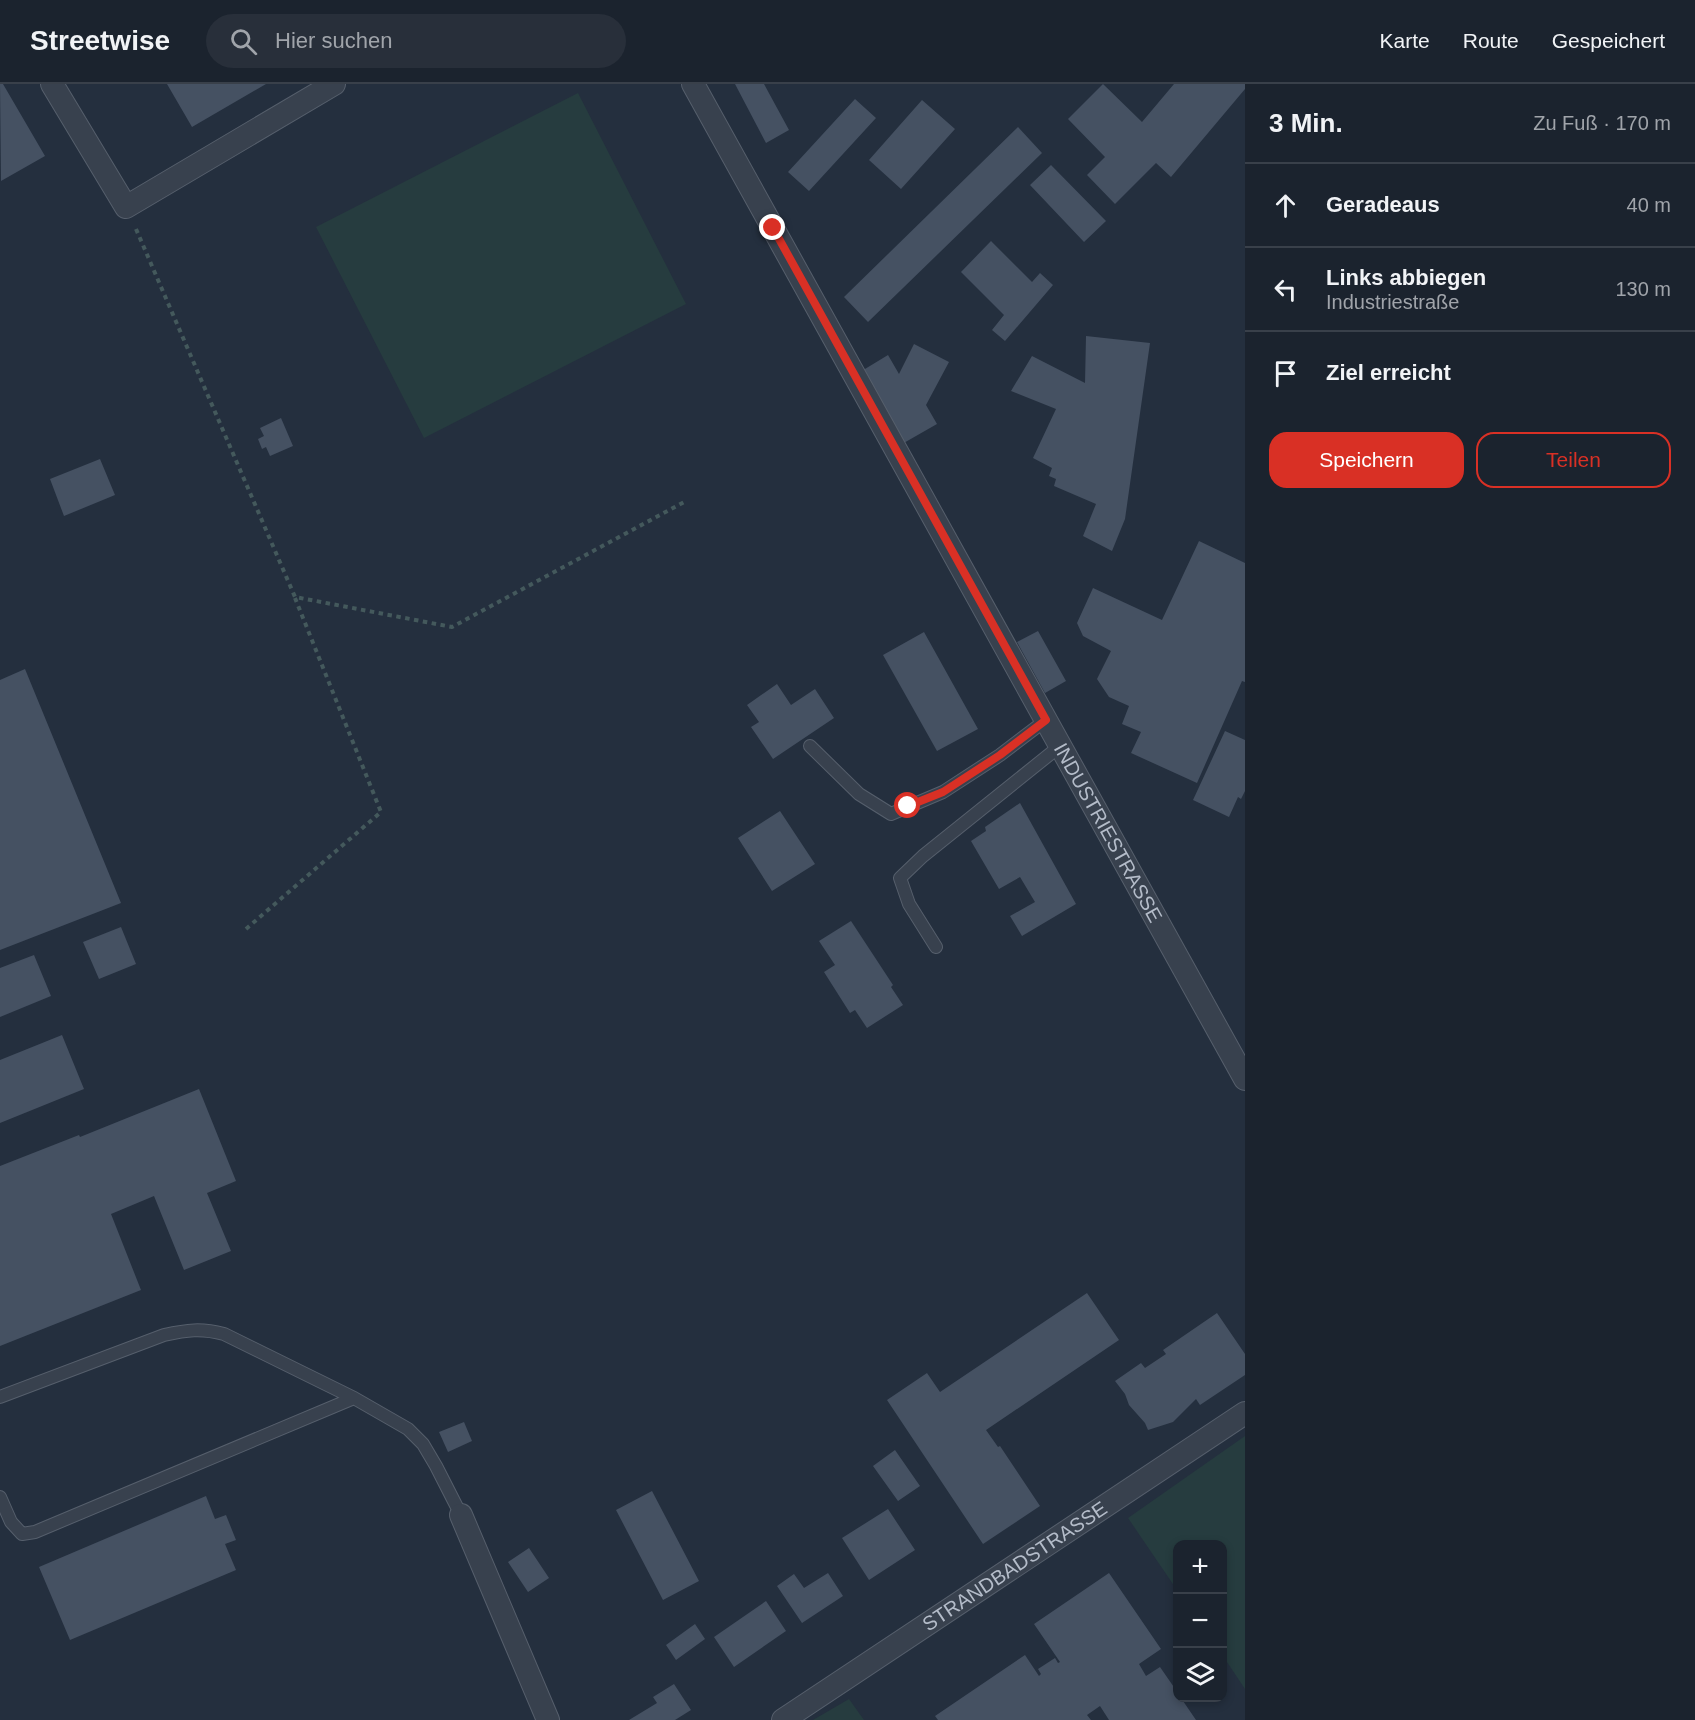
<!DOCTYPE html>
<html lang="de">
<head>
<meta charset="utf-8">
<style>
	body { margin:0; font-family:Arial,sans-serif; background:#282f3a; color:#f1f3f6 }
	.controls { position:absolute; right:18px; bottom:18px; display:grid; overflow:hidden; border-radius:12px; box-shadow:0 3px 9px #0003 }
	.controls button { width:54px; height:54px; display:grid; place-items:center; padding:0; border:0; border-bottom:2px solid #39404a; background:#1b232e; color:#f1f3f6; font:30px sans-serif }
	.stop { position:absolute; width:18px; height:18px; margin:-14px; border:4px solid #d93025; border-radius:50%; background:#fff }
	.stop.end { background:#d93025; border-color:#fff; box-shadow:0 2px 6px #0008 }
	.list { margin:0; padding:0; list-style:none }
	h2 { display:flex; justify-content:space-between; align-items:center; height:78px; margin:0; padding:0 24px; font-size:26px }
	h2 small { font-size:20px; font-weight:400; color:#a0a4aa }
	.list li { display:grid; grid-template-columns:39px 1fr auto; gap:18px; align-items:center; box-sizing:border-box; height:84px; padding:0 24px; border-top:2px solid #39404a }
	.list b { display:block; font-size:22px; white-space:nowrap }
	.list p { margin:0; font-size:20px; white-space:nowrap; color:#a0a4aa }
	.list em { font-size:20px; font-style:normal; color:#a0a4aa }
	.actions { display:flex; gap:12px; padding:18px 24px }
	.actions a { flex:1; padding:14px 0; border:2px solid #d93025; border-radius:18px; text-align:center; font-size:21px; color:#d93025 }
	.actions .main { background:#d93025; color:#fff }
	.icon { flex:none; width:33px; height:33px; fill:none; stroke:currentColor; stroke-width:2; stroke-linecap:round; stroke-linejoin:round }
	.map { position:relative; flex:none; width:1245px; height:1636px; overflow:hidden }
	header { display:flex; align-items:center; gap:36px; box-sizing:border-box; height:84px; padding:0 30px; background:#1b232e; border-bottom:2px solid #39404a }
	header strong { font-size:28px }
	nav { display:flex; gap:33px; margin-inline-start:auto; font-size:21px }
	.search { width:420px; height:54px; background:#282f3a; display:flex; align-items:center; gap:15px; box-sizing:border-box; padding:0 21px; border-radius:33px; color:#a0a4aa; font-size:22px }
	main { display:flex }
	aside { flex:1; background:#1b232e }
	.map>svg:first-child { display:block }
	.green { fill:#263c3f }
	.building { fill:#455162 }
	.lines { fill:none; stroke-linecap:round; stroke-linejoin:round }
	.lane-casing { stroke:#565f6c; stroke-width:14 }
	.street-casing { stroke:#565f6c; stroke-width:24 }
	.path { stroke:#44595c; stroke-width:4; stroke-dasharray:4.5 4.5; stroke-linecap:butt }
	.lane { stroke:#38414e; stroke-width:12 }
	.street { stroke:#38414e; stroke-width:22 }
	.route { stroke:#d93025; stroke-width:8 }
	.labels { text-anchor:middle; stroke-width:4.5; stroke-linejoin:round; paint-order:stroke }
	.street-label { font-size:20px; fill:#b4bcc9; stroke:#1d2633 }
</style>
</head>
<body>
<header>
<strong>Streetwise</strong>
<div class="search"><svg class="icon" aria-label="search" viewBox="0 0 24 24"><circle cx="10" cy="10" r="6"/><path d="M15 15l6 6"/></svg>Hier suchen</div>
<nav><a>Karte</a><a>Route</a><a>Gespeichert</a></nav>
</header>
<main>
<div class="map">
<svg width="1245" height="1636" viewBox="0 0 1245 1636">
	<rect width="100%" height="100%" fill="#242f3e"/>
	<path class="green" d="M578,9L686,220L424,354L316,143Z
		M1245,1352V1605L1223,1572L1222,1460H1178L1177,1506L1128,1434Z
		M849,1615L864,1636H813Z"/>
	<path class="building" d="M0,0H3L45,72L1,97Z
		M167,0H266L192,43Z
		M735,0H764L789,46L766,59Z
		M1103,0L1142,38L1174,0H1245V5L1171,93L1156,79L1115,120L1087,91L1105,73L1068,35Z
		M855,15L876,34L809,107L788,88Z
		M922,16L955,45L901,105L869,76Z
		M1018,43L1042,69L868,238L844,213Z
		M1051,81L1106,137L1084,158L1030,101Z
		M991,157L1032,198L1040,189L1053,201L1005,257L992,246L1004,231L961,188Z
		M1086,252L1150,259L1125,435L1112,467L1083,452L1096,420L1054,402L1056,395L1049,392L1052,384L1033,374L1056,325L1011,307L1032,272L1085,299Z
		M914,260L949,278L926,321L937,340L902,360L860,288L888,271L899,290Z
		M281,334L293,362L270,372L266,363L262,365L258,355L264,352L260,344Z
		M100,375L115,411L64,432L50,395Z
		M1199,457L1245,479V598L1242,597L1197,699L1131,669L1141,648L1122,640L1129,622L1109,613L1097,595L1111,567L1083,552L1077,539L1093,504L1162,536Z
		M1038,547L1066,597L1045,609L1017,558Z
		M924,548L978,645L937,667L883,571Z
		M25,585L121,819L0,866V596Z
		M777,600L791,621L815,605L834,634L773,675L751,643L759,638L747,621Z
		M1225,647L1245,656V707L1241,715L1238,713L1229,733L1193,716Z
		M1020,719L1076,820L1022,852L1010,832L1035,818L1020,793L999,805L971,757L986,747L985,743Z
		M780,727L815,780L772,807L738,754Z
		M851,837L893,901L891,903L903,921L867,944L855,926L850,929L824,888L835,881L819,857Z
		M121,843L136,880L99,895L83,858Z
		M34,871L51,912L0,933V884Z
		M62,951L84,1005L0,1039V976Z
		M199,1005L236,1097L207,1109L231,1167L184,1186L154,1112L111,1130L141,1206L0,1262V1082L79,1051L80,1053Z
		M1087,1209L1119,1256L986,1346L998,1363L1000,1362L1040,1422L983,1460L887,1316L927,1289L940,1308Z
		M1217,1229L1245,1270V1291L1200,1321L1196,1315L1173,1338L1148,1346L1145,1339L1129,1321L1125,1310L1115,1297L1141,1279L1145,1284L1166,1270L1163,1266Z
		M464,1338L472,1357L448,1368L439,1348Z
		M895,1366L920,1402L898,1417L873,1382Z
		M652,1407L699,1497L663,1516L616,1426Z
		M206,1412L215,1435L226,1431L236,1456L225,1460L236,1486L70,1556L39,1483Z
		M888,1425L915,1466L869,1496L842,1454Z
		M529,1464L549,1494L528,1508L508,1478Z
		M828,1489L843,1512L802,1539L777,1502L794,1490L804,1504Z
		M1109,1489L1161,1565L1139,1580L1146,1592L1160,1583L1178,1609V1614H1181L1196,1636H1109L1100,1622L1087,1631L1091,1636H938L935,1632L1025,1571L1039,1592L1041,1590L1038,1585L1055,1574L1058,1579L1060,1578L1034,1540Z
		M766,1517L786,1547L734,1583L714,1553Z
		M695,1540L705,1555L676,1576L666,1561Z
		M674,1600L691,1626L675,1636H629L657,1619L653,1613Z"/>
	<g class="lines">
		<defs>
			<path id="lane" d="M810,662L859,710L891,730L943,708L1000,671L1046,636
				M936,863L909,820L900,794L923,772L1060,662
				M0,1313L164,1251C187,1246 201,1244 224,1250L354,1314L408,1345L423,1360L436,1382L461,1431
				M0,1413L11,1438L22,1450L35,1448L354,1314"/>
			<g id="street">
				<path d="M52,0L126,123L334,0"/>
				<path id="s1" d="M693,0L1245,995"/>
				<path d="M461,1431L548,1636"/>
				<path id="s2" d="M783,1636L1245,1329"/>
			</g>
		</defs>
		<use href="#lane" class="lane-casing"/>
		<use href="#street" class="street-casing"/>
		<path class="path" d="M136,145L295,513L452,543L686,417
			M246,845L381,728L295,514"/>
		<use href="#lane" class="lane"/>
		<use href="#street" class="street"/>
	</g>
	<g class="lines">
		<path class="route" d="M773,144L1046,636L1000,671L943,708L908,722"/>
	</g>
	<g class="labels">
		<g class="street-label">
			<text dy="7" stroke="none"><textPath href="#s1" startOffset="856">INDUSTRIESTRASSE</textPath></text>
			<text dy="7" stroke="none"><textPath href="#s2" startOffset="278">STRANDBADSTRASSE</textPath></text>
		</g>
	</g>
</svg>
<div class="controls">
<button>+</button>
<button>−</button>
<button><svg class="icon" aria-label="layers" viewBox="0 0 24 24"><path d="M12 4l9 5-9 5-9-5zM3 14l9 5 9-5"/></svg></button>
</div>
<div class="stop" style="left:908px;top:722px"></div>
<div class="stop end" style="left:773px;top:144px"></div>
</div>
<aside>
<h2>3 Min.<small>Zu Fuß · 170 m</small></h2>
<ul class="list">
<li><svg class="icon" aria-label="ahead" viewBox="0 0 24 24"><path d="M12 20V5M6 11l6-6 6 6"/></svg><div><b>Geradeaus</b></div><em>40 m</em></li>
<li><svg class="icon" aria-label="left" viewBox="0 0 24 24"><path d="M17 20v-9H6M10 6l-5 5 5 5"/></svg><div><b>Links abbiegen</b><p>Industriestraße</p></div><em>130 m</em></li>
<li><svg class="icon" aria-label="arrive" viewBox="0 0 24 24"><path d="M6 21V4h12l-3 4 3 4H6"/></svg><div><b>Ziel erreicht</b></div></li>
</ul>
<div class="actions"><a class="main">Speichern</a><a>Teilen</a></div>
</aside>
</main>
</body>
</html>
